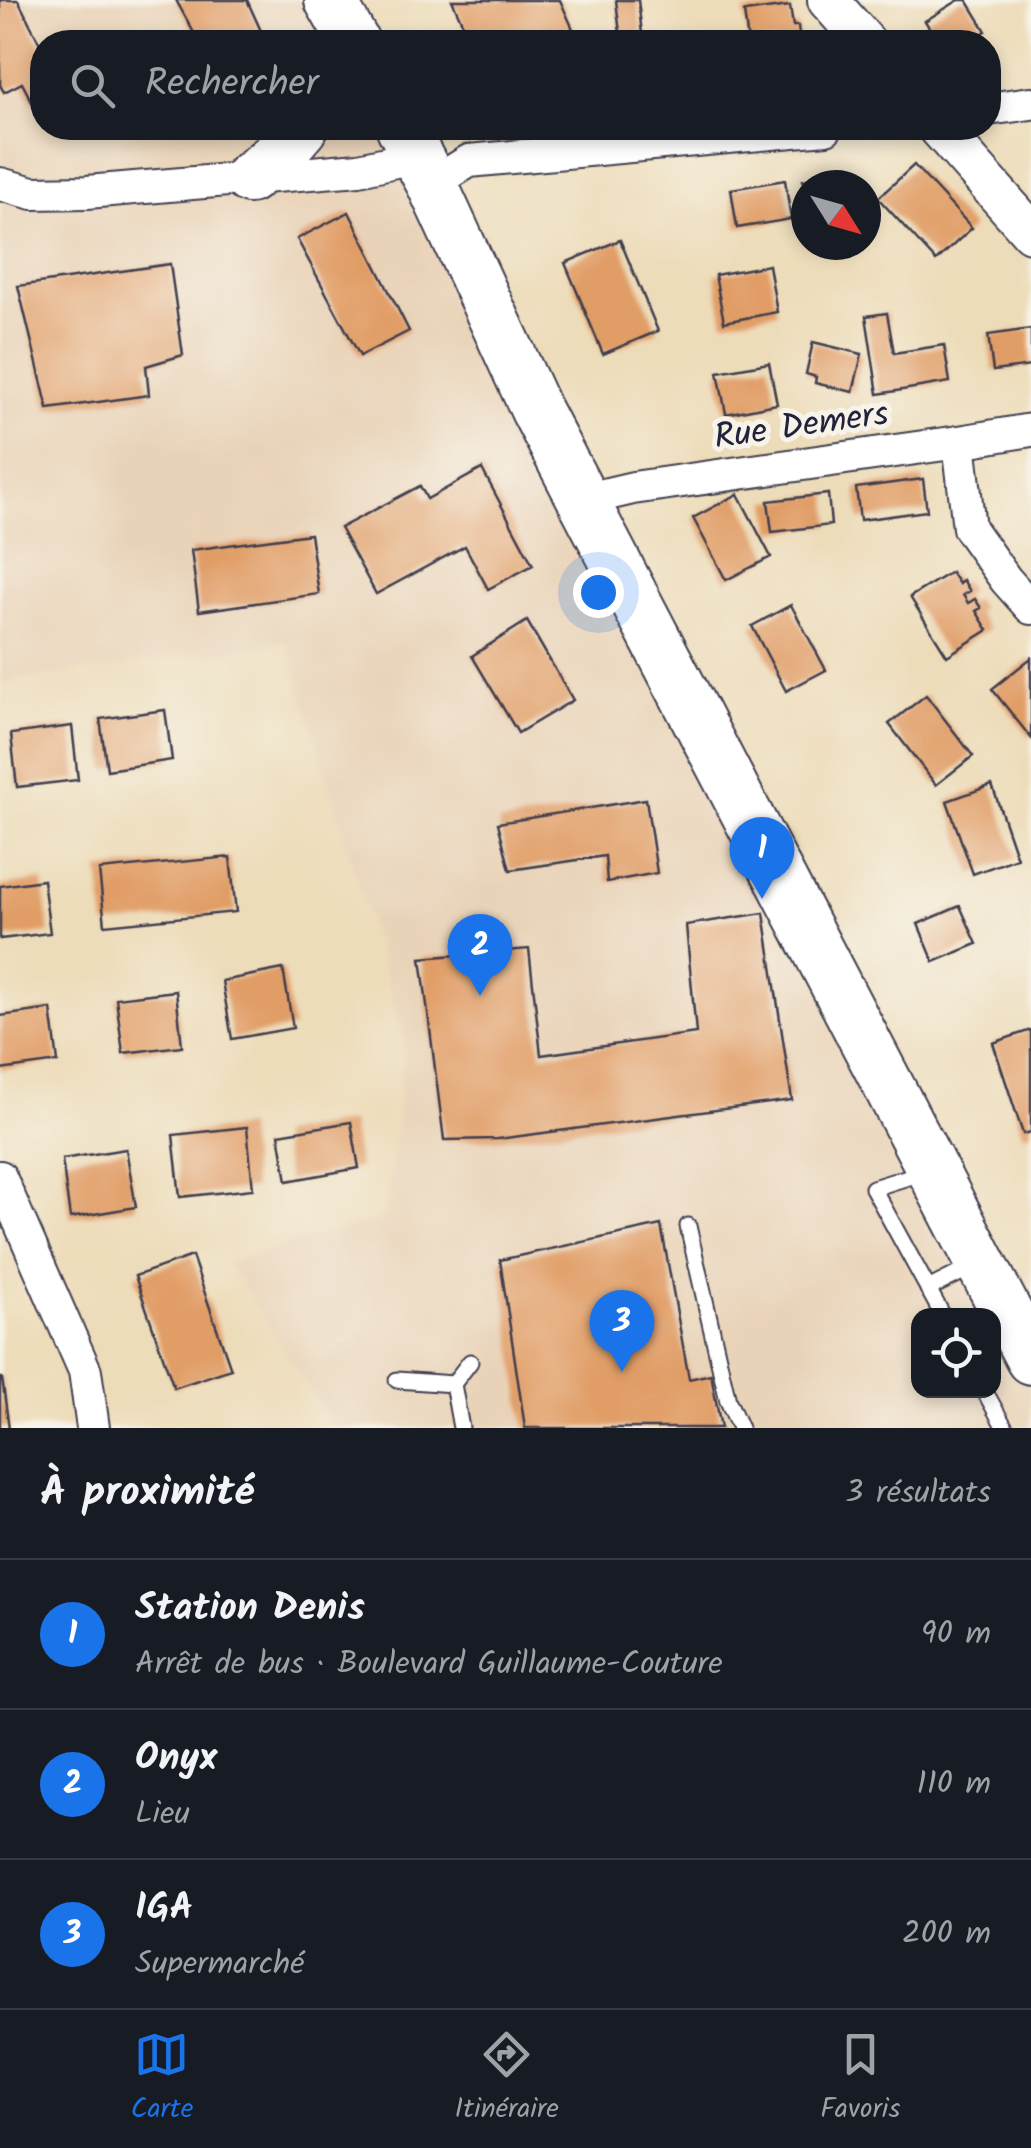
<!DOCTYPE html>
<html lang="fr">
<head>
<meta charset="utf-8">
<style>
	:root { --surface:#171b24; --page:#242831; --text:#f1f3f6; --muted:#9ea1a6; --line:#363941; --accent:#1a73e8 }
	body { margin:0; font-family:Kalam,sans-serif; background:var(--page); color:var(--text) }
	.controls { position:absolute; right:30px; bottom:30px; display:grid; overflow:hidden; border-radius:20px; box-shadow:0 5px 15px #0003 }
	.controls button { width:90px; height:90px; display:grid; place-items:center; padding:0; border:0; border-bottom:2px solid var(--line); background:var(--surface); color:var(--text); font:50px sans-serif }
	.compass { position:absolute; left:791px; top:170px; width:90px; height:90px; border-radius:50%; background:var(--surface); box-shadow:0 5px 15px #0003; rotate:127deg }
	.you { position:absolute; left:598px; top:592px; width:35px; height:35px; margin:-25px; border:8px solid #fff; border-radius:50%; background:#1a73e8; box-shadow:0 0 0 15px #1a73e833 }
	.badge { display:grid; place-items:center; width:65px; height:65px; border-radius:50%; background:var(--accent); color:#fff; font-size:32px; font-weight:700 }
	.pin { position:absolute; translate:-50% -82px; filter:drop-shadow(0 2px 5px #0008) }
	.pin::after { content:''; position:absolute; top:52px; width:35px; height:30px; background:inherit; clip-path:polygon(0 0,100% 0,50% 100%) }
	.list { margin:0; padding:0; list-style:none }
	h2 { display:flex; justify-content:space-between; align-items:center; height:130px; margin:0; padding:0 40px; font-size:42px }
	h2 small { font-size:32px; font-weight:400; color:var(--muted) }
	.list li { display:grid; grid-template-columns:65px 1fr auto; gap:30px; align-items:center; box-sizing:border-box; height:150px; padding:0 40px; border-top:2px solid var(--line) }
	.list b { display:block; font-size:38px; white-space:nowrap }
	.list p { margin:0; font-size:32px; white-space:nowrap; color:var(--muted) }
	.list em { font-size:32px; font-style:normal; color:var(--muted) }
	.icon { flex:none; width:55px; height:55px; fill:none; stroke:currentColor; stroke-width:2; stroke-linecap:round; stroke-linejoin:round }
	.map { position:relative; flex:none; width:1031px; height:1428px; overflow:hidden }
	.search { position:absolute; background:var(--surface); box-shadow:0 5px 15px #0003; left:30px; right:30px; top:30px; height:110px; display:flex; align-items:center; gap:25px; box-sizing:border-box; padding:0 35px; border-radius:40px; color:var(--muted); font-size:38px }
	.sheet { height:580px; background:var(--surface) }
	nav { display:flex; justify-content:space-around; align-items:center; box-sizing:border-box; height:140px; border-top:2px solid var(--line); background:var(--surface); font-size:28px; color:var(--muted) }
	nav a { display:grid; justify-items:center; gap:5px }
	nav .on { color:var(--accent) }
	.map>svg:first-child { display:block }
	.built { fill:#e9d3b8; fill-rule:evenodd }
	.building { fill:#e19d66 }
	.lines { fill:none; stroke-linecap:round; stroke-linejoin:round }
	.service-casing { stroke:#403e4e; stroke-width:19 }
	.minor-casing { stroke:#403e4e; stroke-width:36 }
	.tertiary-casing { stroke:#403e4e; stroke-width:44 }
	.primary-casing { stroke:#403e4e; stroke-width:54 }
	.service { stroke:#fff; stroke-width:15 }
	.minor { stroke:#fff; stroke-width:32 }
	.tertiary { stroke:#fff; stroke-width:40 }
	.primary { stroke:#fff; stroke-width:50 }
	.labels { text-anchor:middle; stroke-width:10; stroke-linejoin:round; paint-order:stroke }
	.street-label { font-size:35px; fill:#22223b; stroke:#f7f3e8 }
</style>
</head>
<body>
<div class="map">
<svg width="1031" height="1428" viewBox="0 0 1031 1428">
	<rect width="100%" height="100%" fill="#f7f3e8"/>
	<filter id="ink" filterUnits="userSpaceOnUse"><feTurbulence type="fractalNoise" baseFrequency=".01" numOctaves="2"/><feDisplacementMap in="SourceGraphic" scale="20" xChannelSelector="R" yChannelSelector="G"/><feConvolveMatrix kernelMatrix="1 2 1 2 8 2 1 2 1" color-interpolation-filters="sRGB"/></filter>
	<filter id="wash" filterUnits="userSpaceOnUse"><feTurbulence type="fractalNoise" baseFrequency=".0048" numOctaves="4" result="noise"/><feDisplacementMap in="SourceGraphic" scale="40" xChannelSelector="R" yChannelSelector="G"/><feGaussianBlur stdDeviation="2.25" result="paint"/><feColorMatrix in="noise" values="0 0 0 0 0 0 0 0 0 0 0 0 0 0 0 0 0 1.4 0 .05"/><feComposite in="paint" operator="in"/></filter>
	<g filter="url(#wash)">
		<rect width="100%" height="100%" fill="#eddcb9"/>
		<path class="built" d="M0 0H318L342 42H42V128H388L1031 1310V1428H335L227 1262 386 1217 405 1041 287 642 0 682ZM918 1316H994V1390H918Z"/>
		<g id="blocks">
			<g class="building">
				<path d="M0 0H18L42 48V97L32 102 22 83 4 92 0 85Z"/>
				<path d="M176 0H247L266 42H199Z"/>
				<path d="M452 0H560L577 38 568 42H471Z"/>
				<path d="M616 0H638L643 42H621Z"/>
				<path d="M959 0H967L986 31 968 42H938L925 21Z"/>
				<path d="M790 6 793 26H798L800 42H748L744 12Z"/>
				<path d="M914 165 972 228 936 261 878 198Z"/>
				<path d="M853 172 855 185H804L803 180Z"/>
				<path d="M785 180 791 219 737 228 731 189Z"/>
				<path d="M349 212 409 331 360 356 297 239Z"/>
				<path d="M620 240 658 331 603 354 565 263Z"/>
				<path d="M170 264 183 355 146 366 149 395 48 409 18 286Z"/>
				<path d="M769 265 777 312 724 322 715 275Z"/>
				<path d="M887 313 894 353 944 345 950 382 878 394 866 316Z"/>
				<path d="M1031 329V366L993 371 988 335Z"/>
				<path d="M813 342 862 354 853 392 815 383 816 377 806 374Z"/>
				<path d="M769 363 777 404 726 414 718 372Z"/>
				<path d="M482 469 533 565 488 589 465 546 376 594 340 528 420 486 427 499Z"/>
				<path d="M923 479 927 511 860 520 856 488Z"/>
				<path d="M738 494 771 557 726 580 693 518Z"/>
				<path d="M828 494 831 525 772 532 768 501Z"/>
				<path d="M310 534 319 594 199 611 191 550Z"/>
				<path d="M951 572 959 584 963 580 970 591 963 595 968 603 975 599 981 608 976 611 988 630 947 656 910 597Z"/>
				<path d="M791 605 826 670 786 691 752 626Z"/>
				<path d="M527 621 573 700 518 733 472 656Z"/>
				<path d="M1031 658V738L992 689Z"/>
				<path d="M926 695 973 756 936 785 889 724Z"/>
				<path d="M165 710 172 760 107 770 100 719Z"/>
				<path d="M72 726 78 780 17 787 11 734Z"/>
				<path d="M992 785 1017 858 973 874 947 801Z"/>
				<path d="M646 799 657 873 607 882 605 856 510 870 498 823Z"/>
				<path d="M230 857 236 912 105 925 99 870Z"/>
				<path d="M43 880 50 933 0 939V886Z"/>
				<path d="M960 906 977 944 934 962 918 924Z"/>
				<path d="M764 913 792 1100 498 1139 444 1140 421 958 529 949 541 1055 696 1033 686 925Z"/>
				<path d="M283 969 293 1028 232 1039 222 981Z"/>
				<path d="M176 991 182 1046 123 1053 116 998Z"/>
				<path d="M51 1009 58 1062 0 1070V1016Z"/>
				<path d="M1031 1030V1132L1023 1134 993 1043Z"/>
				<path d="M351 1122 359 1168 287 1181 279 1134Z"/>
				<path d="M247 1127 253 1189 180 1197 173 1135Z"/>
				<path d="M126 1149 136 1207 70 1218 62 1159Z"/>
				<path d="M661 1225 689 1379 711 1374 721 1428H525L500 1260Z"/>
				<path d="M192 1256 231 1369 174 1388 135 1276Z"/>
				<path d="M0 1378H2L9 1428H0Z"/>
			</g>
		</g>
	</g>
	<g filter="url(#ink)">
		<use href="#blocks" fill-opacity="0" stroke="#403e4e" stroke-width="2.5"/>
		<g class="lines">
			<g class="service-casing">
				<g id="service">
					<path d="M924 1172 873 1188 943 1316"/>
					<path d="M688 1226 728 1401 740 1428"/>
					<path d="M928 1289 974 1266"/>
					<path d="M397 1380 453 1384 470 1362"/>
					<path d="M453 1384 461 1428"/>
					<path d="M984 1390 1005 1428"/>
				</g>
			</g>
			<g class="minor-casing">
				<g id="minor">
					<path d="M988 109 1031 103"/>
					<path d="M0 184 33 193 87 192 359 169 418 156"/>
					<path d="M432 184 469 161 826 128"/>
					<path d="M959 442 969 528 1006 580 1031 608"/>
					<path d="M582 500 633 488 959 442 1031 430"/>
					<path d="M0 1177 85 1371 93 1428"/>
				</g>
			</g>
			<g class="tertiary-casing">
				<g id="tertiary">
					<path d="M828 0 865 42"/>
					<path d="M939 128 1031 232"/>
				</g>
			</g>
			<g class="primary-casing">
				<g id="primary">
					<path d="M330 0 354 42"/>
					<path d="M402 128 432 184 536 410 1031 1359"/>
					<path d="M249 178 282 151 302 128"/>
				</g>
			</g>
			<use href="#service" class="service"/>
			<use href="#minor" class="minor"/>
			<use href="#tertiary" class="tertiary"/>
			<use href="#primary" class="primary"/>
		</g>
	</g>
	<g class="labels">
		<g class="street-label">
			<text transform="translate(801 424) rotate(-8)" y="12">Rue Demers</text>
		</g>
	</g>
</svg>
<div class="controls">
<button><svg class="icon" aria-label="locate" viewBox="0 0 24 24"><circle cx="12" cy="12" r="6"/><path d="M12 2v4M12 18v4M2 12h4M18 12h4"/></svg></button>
</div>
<svg class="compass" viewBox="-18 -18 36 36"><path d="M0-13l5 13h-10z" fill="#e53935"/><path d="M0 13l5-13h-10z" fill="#9ea1a6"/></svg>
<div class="you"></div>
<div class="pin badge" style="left:762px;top:899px">1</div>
<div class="pin badge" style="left:480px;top:996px">2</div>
<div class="pin badge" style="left:622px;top:1372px">3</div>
<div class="search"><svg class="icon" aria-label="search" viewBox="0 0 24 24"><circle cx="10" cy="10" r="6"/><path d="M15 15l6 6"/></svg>Rechercher</div>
</div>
<section class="sheet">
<h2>À proximité<small>3 résultats</small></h2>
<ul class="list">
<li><span class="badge">1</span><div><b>Station Denis</b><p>Arrêt de bus · Boulevard Guillaume-Couture</p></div><em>90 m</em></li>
<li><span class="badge">2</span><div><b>Onyx</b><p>Lieu</p></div><em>110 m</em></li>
<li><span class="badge">3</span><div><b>IGA</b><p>Supermarché</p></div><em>200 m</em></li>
</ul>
</section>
<nav>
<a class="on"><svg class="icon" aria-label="map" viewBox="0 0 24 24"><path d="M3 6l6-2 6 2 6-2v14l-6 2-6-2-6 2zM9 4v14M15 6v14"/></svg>Carte</a>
<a><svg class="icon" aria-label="directions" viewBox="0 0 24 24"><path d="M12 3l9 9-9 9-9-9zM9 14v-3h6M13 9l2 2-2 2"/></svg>Itinéraire</a>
<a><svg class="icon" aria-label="saved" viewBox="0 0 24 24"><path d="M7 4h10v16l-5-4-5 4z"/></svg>Favoris</a>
</nav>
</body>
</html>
